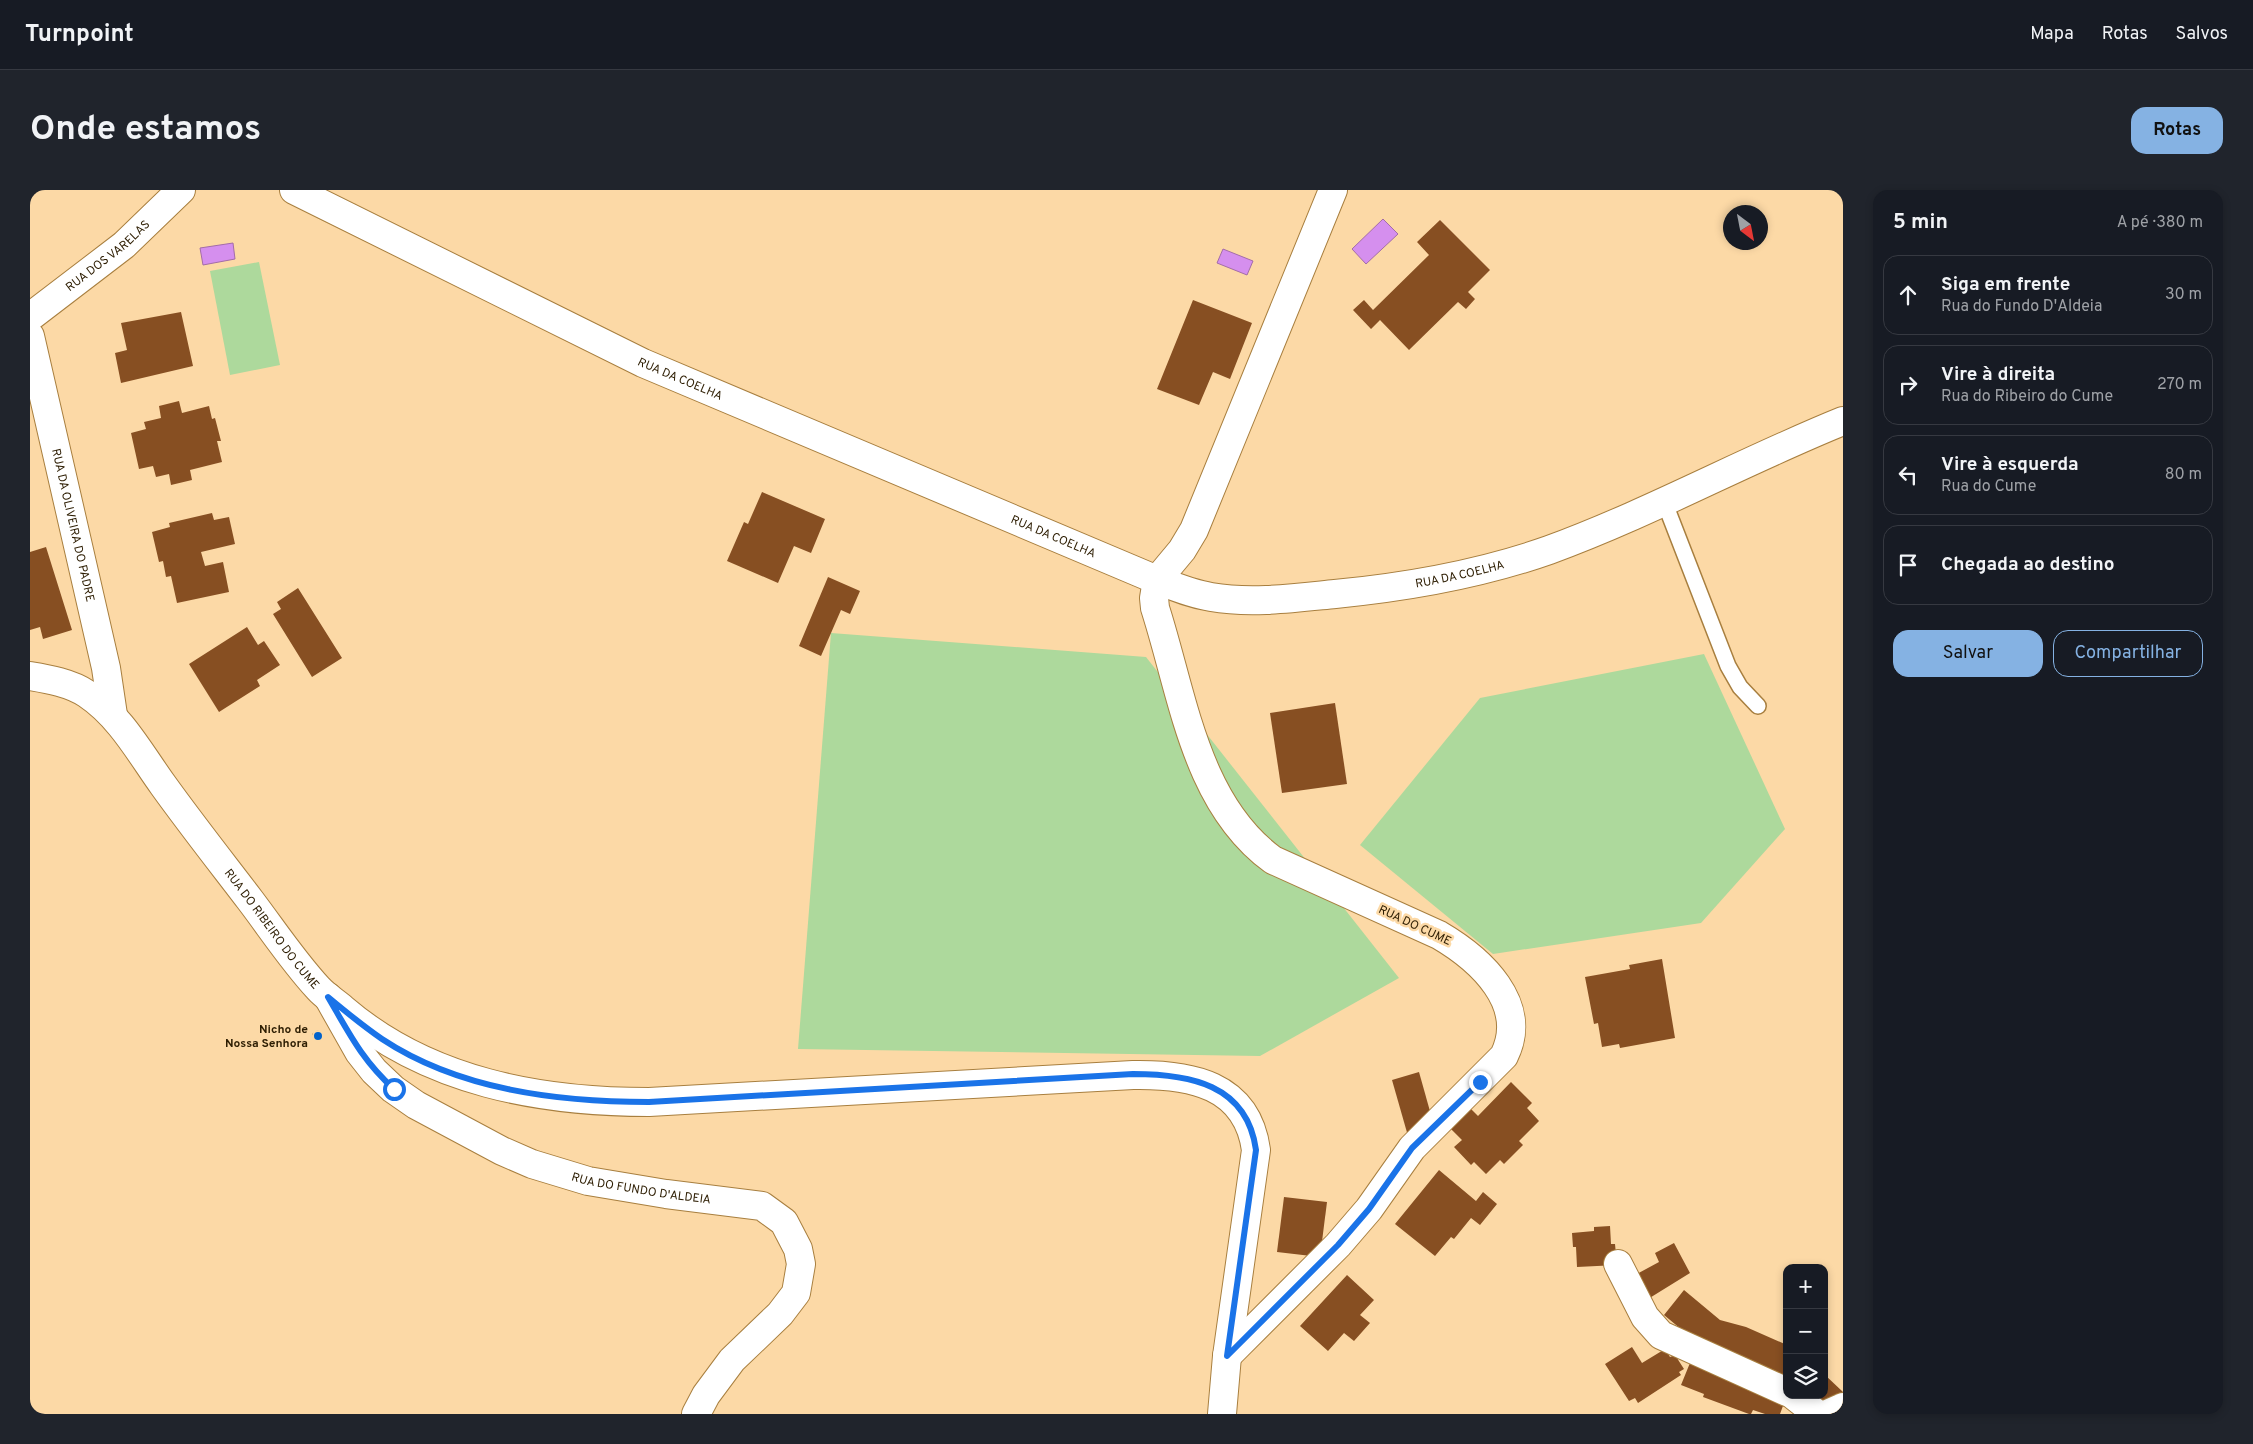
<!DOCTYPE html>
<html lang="pt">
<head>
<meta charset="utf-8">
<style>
	:root { --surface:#171b24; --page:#20242c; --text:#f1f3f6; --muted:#9ea1a6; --line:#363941; --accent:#85b2e3 }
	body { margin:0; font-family:Overpass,sans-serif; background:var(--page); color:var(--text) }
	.controls { position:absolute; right:15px; bottom:15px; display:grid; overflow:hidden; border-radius:10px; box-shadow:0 2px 8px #0003 }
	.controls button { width:45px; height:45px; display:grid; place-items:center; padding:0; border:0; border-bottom:1px solid var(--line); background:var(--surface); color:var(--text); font:25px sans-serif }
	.compass { position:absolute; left:1693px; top:15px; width:45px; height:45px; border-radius:50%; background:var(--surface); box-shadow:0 2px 8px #0003; rotate:148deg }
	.stop { position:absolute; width:15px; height:15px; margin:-11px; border:4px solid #1a73e8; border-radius:50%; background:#fff }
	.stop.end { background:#1a73e8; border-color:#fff; box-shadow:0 1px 5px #0008 }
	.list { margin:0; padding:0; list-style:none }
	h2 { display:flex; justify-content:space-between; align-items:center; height:65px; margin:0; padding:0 20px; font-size:21px }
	h2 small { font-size:16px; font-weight:400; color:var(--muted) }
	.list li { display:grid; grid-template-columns:32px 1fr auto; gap:15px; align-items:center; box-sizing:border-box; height:80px; margin:0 10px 10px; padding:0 10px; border:1px solid var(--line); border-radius:15px }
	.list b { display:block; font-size:19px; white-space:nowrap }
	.list p { margin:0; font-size:16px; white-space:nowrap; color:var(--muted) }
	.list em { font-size:16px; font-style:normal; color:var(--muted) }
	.actions { display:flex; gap:10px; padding:15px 20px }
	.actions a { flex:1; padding:11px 0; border:1px solid var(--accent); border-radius:15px; text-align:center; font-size:18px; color:var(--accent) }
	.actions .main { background:var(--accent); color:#111 }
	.icon { flex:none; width:28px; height:28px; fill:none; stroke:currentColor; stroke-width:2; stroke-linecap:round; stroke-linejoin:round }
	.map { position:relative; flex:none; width:1813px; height:1224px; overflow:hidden; border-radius:15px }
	header { display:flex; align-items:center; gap:30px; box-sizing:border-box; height:70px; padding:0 25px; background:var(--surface); border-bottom:1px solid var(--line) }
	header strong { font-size:24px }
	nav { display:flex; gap:28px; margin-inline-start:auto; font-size:18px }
	.intro { display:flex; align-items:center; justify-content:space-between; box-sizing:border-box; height:120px; padding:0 30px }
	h1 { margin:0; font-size:35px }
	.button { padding:12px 22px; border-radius:15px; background:var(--accent); color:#111; font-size:18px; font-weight:700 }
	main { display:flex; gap:30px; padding:0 30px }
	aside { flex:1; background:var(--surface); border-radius:15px; box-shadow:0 2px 8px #0003 }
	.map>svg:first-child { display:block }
	.green { fill:#add99c }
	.water { fill:#d58fee; stroke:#a36da7 }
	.building { fill:#874f22 }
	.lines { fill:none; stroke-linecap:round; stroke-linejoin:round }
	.service-casing { stroke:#a87f3f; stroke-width:18 }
	.minor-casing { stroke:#a87f3f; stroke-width:30 }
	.tertiary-casing { stroke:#a87f3f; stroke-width:30 }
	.service { stroke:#fff; stroke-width:15 }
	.minor { stroke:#fff; stroke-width:28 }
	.tertiary { stroke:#fff; stroke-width:28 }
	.route { stroke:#1a73e8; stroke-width:6 }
	.poi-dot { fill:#0262cb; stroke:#fcd9a6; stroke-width:2 }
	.labels { text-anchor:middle; stroke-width:5; stroke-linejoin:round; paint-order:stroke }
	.street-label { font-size:12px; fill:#2d1d02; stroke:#fcd9a6 }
	.poi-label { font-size:12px; font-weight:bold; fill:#2d1d02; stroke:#fcd9a6; text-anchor:end }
</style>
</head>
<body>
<header>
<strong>Turnpoint</strong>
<nav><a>Mapa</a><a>Rotas</a><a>Salvos</a></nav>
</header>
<div class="intro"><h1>Onde estamos</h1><a class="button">Rotas</a></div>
<main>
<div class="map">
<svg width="1813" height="1224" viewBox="0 0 1813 1224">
	<rect width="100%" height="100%" fill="#fcd9a6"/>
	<g class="green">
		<path d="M229 72 250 175 200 185 180 81Z"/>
		<path d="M801 443 1116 467 1369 788 1230 866 768 859Z"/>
		<path d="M1674 464 1755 639 1671 733 1463 764 1330 655 1450 508Z"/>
	</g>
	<g class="water">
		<path d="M1353 29 1368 44 1336 74 1322 59Z"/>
		<path d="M203 53 205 69 173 75 170 58Z"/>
		<path d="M1193 59 1223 71 1217 85 1187 73Z"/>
	</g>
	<g class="building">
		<path d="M1410 30 1460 80 1438 102 1445 109 1436 119 1428 112 1379 160 1350 130 1341 139 1323 120 1334 110 1343 120 1399 65 1387 52Z"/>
		<path d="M1163 110 1222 133 1200 189 1183 182 1169 215 1127 199Z"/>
		<path d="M151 122 163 176 91 193 85 163 97 160 91 133Z"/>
		<path d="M149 211 152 223 179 216 182 229 185 228 191 251H187L192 272 160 280 162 290 141 295 139 284 126 287 123 276 109 279 101 243 116 239 114 232 131 228 129 216Z"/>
		<path d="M732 302 795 329 781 363 764 356 748 393 697 371 714 332 718 334Z"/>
		<path d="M182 323 184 330 199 327 205 354 171 362 175 376 193 372 199 402 147 413 141 386 136 387 133 371 129 372 122 342 140 337 139 333Z"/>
		<path d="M16 357 42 440 13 449 10 437 0 440V362Z"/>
		<path d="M798 387 830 401 820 424 811 420 791 466 769 456Z"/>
		<path d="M268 398 312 468 282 487 243 424 251 419 247 412Z"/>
		<path d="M217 437 228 455 234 451 250 475 227 490 230 496 189 522 159 474Z"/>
		<path d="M1305 513 1317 594 1252 603 1240 523Z"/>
		<path d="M1632 769 1645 848 1590 858 1589 854 1572 857 1568 833 1564 834 1555 787 1600 779 1599 775Z"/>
		<path d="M288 840 293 847 286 851 282 844Z"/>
		<path d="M1389 882 1403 932 1380 953 1362 890Z"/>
		<path d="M1481 892 1502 913 1497 918 1509 931 1489 951 1493 955 1474 974 1470 970 1456 984 1444 972 1441 975 1424 957 1432 950 1420 938 1440 918 1448 926Z"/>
		<path d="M1409 980 1446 1011 1453 1002 1467 1014 1450 1035 1441 1028 1424 1049 1421 1047 1405 1066 1365 1034Z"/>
		<path d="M1254 1007 1297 1012 1290 1067 1247 1062Z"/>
		<path d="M1580 1036 1581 1054H1585L1587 1075 1547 1077 1546 1057H1543L1542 1043 1564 1041V1037Z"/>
		<path d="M1644 1053 1660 1083 1618 1109 1605 1085 1629 1072 1625 1063Z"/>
		<path d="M1317 1085 1344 1110 1330 1125 1340 1133 1324 1151 1314 1143 1298 1161 1270 1136Z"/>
		<path d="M1654 1100 1690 1130 1716 1137 1757 1155V1198L1669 1154 1634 1125Z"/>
		<path d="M1602 1157 1612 1173 1635 1159 1640 1167 1645 1165 1654 1179 1649 1182 1651 1185 1608 1213 1605 1208 1599 1211 1575 1174Z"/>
		<path d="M1662 1168 1757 1205 1750 1224H1735L1723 1220 1721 1224H1719L1673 1207 1674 1204 1651 1195Z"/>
		<path d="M1794 1184 1813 1202V1208L1801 1213 1779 1212 1782 1205H1794Z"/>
	</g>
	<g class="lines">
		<g class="service-casing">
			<path id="service" d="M1634 311 1698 476 1710 497 1728 516"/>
		</g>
		<g class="minor-casing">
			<g id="minor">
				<path id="s1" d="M264 0 613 173 1127 390C1145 397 1162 404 1181 407 1221 414 1265 408 1305 404 1377 397 1451 384 1519 360 1620 323 1714 271 1813 231"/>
				<path id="s2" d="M0 127 94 55 151 0"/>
				<path id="s3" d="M0 146 76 478 83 525"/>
				<path id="s4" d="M298 807 329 862 344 881 363 899 386 915 472 961 502 974 558 991 636 1004 732 1016 754 1032 768 1059 771 1074 766 1103 750 1124 702 1170 676 1205 666 1224"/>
				<path d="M1588 1074 1615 1127 1631 1145 1757 1202"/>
				<path d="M1197 1166 1308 1055 1339 1019 1382 958 1474 866C1500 814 1450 769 1409 745L1243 670C1165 613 1153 505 1125 418L1124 408 1127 390 1152 360 1164 340 1303 0"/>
				<path d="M1763 1205 1787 1224"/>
				<path d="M1797 1224 1813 1217"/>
			</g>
		</g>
		<g class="tertiary-casing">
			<g id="tertiary">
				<path id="s5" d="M0 486C18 489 41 493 57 504 90 526 110 563 133 595 161 634 191 672 220 710 242 739 263 771 288 798 295 806 305 812 313 819 398 892 510 912 619 912L1103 885C1160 884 1217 894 1226 960L1197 1166 1192 1224"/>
			</g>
		</g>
		<use href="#service" class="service"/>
		<use href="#minor" class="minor"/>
		<use href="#tertiary" class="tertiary"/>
	</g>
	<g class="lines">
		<path class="route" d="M364 899C332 870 319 843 298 807 316 822 333 836 352 849 429 900 528 912 619 912L1103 884C1159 884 1217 894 1226 960L1197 1166 1308 1055 1339 1019 1382 958 1450 892"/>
	</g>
	<circle class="poi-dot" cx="288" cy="846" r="5"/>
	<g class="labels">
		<g class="street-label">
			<text dy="4" stroke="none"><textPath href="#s2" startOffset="99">RUA DOS VARELAS</textPath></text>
			<text dy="4" stroke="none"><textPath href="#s1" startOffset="430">RUA DA COELHA</textPath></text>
			<text dy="4" stroke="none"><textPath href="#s3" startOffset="194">RUA DA OLIVEIRA DO PADRE</textPath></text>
			<text dy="4" stroke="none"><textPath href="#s1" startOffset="835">RUA DA COELHA</textPath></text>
			<text dy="4" stroke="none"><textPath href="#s1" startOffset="1255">RUA DA COELHA</textPath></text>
			<text transform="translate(1385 735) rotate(25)" y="4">RUA DO CUME</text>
			<text dy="4" stroke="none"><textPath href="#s5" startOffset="360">RUA DO RIBEIRO DO CUME</textPath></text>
			<text dy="4" stroke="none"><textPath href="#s4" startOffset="384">RUA DO FUNDO D'ALDEIA</textPath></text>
		</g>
		<g class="poi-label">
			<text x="278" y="843">Nicho de<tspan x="278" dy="14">Nossa Senhora</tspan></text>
		</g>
	</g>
</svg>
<div class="controls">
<button>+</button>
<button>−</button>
<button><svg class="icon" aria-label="layers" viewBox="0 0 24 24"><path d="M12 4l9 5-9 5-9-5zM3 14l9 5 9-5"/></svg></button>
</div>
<svg class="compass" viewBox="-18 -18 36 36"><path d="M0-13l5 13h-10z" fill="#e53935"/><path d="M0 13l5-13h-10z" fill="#9ea1a6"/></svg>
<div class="stop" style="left:364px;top:899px"></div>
<div class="stop end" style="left:1450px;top:892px"></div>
</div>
<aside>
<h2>5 min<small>A pé · 380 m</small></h2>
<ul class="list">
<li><svg class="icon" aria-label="ahead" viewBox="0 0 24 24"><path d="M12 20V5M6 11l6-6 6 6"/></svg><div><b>Siga em frente</b><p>Rua do Fundo D'Aldeia</p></div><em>30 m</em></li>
<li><svg class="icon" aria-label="right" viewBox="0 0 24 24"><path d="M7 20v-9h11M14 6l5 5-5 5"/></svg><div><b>Vire à direita</b><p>Rua do Ribeiro do Cume</p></div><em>270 m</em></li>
<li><svg class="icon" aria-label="left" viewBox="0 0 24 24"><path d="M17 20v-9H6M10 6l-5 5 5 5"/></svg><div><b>Vire à esquerda</b><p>Rua do Cume</p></div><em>80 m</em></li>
<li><svg class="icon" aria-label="arrive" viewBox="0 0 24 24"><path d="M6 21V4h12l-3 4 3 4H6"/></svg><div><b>Chegada ao destino</b></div></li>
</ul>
<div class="actions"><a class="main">Salvar</a><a>Compartilhar</a></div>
</aside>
</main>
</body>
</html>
